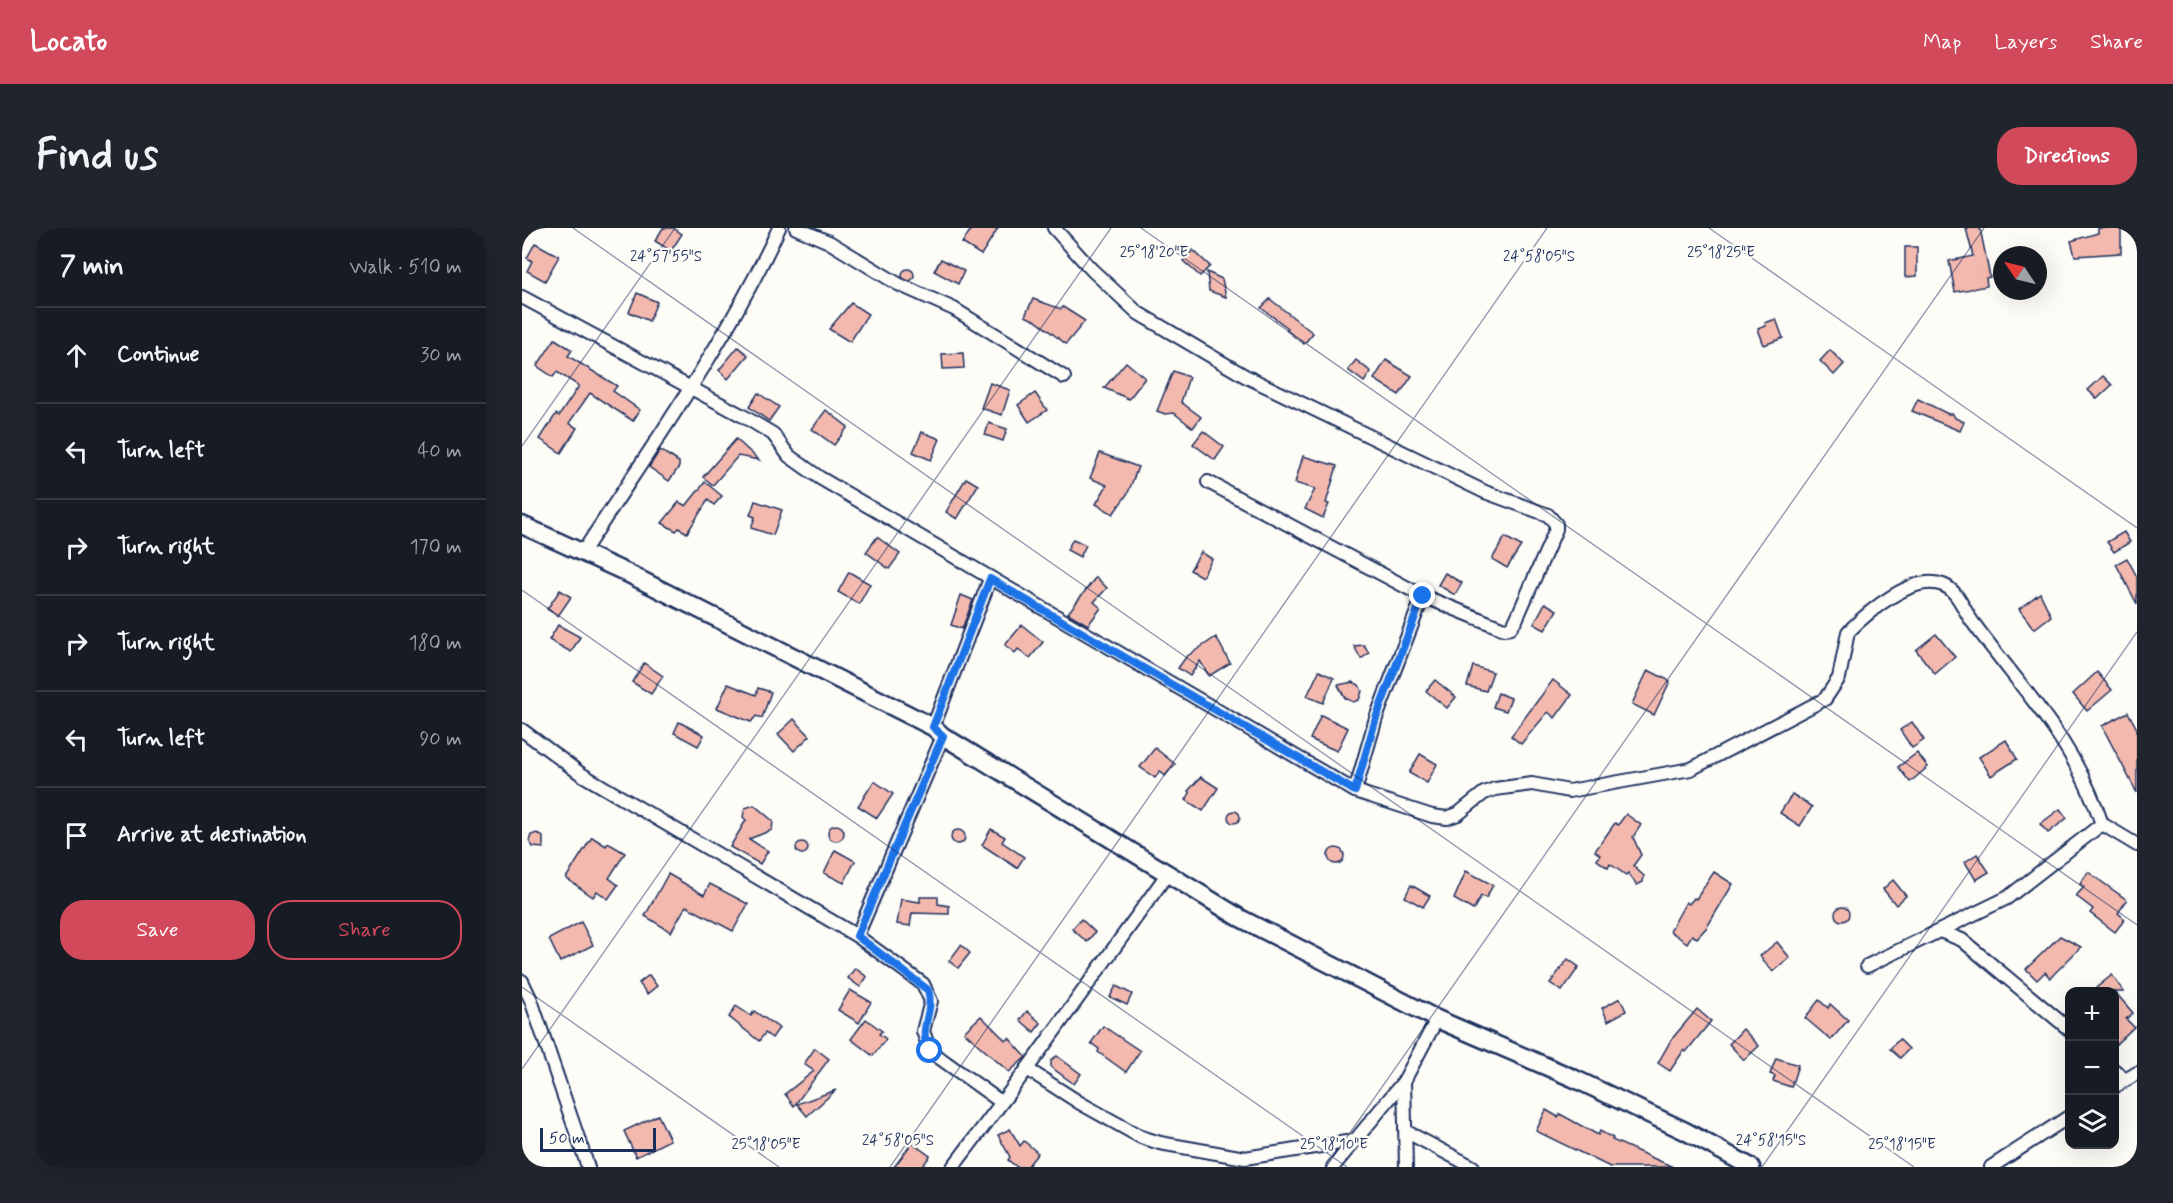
<!DOCTYPE html>
<html lang="en">
<head>
<meta charset="utf-8">
<style>
	:root { --surface:#171b24; --page:#20242c; --text:#f1f3f6; --muted:#9ea1a6; --line:#363941; --accent:#d1495b }
	body { margin:0; font-family:Mynerve,sans-serif; background:var(--page); color:var(--text) }
	.controls { position:absolute; right:18px; bottom:18px; display:grid; overflow:hidden; border-radius:12px; box-shadow:0 6px 24px #0002 }
	.controls button { width:54px; height:54px; display:grid; place-items:center; padding:0; border:0; border-bottom:2px solid var(--line); background:var(--surface); color:var(--text); font:30px sans-serif }
	.compass { position:absolute; left:1471px; top:18px; width:54px; height:54px; border-radius:50%; background:var(--surface); box-shadow:0 6px 24px #0002; rotate:305deg }
	.scale { position:absolute; left:18px; bottom:15px; width:116px; box-sizing:border-box; padding-left:6px; border:3px solid #1b2f5e; border-top:0; font-size:16px; line-height:21px; white-space:nowrap; color:#1b2f5e; -webkit-text-stroke:4px #fdfcf7; paint-order:stroke }
	.stop { position:absolute; width:18px; height:18px; margin:-14px; border:4px solid #1a73e8; border-radius:50%; background:#fff }
	.stop.end { background:#1a73e8; border-color:#fff; box-shadow:0 2px 6px #0008 }
	.list { margin:0; padding:0; list-style:none }
	h2 { display:flex; justify-content:space-between; align-items:center; height:78px; margin:0; padding:0 24px; font-size:26px }
	h2 small { font-size:20px; font-weight:400; color:var(--muted) }
	.list li { display:grid; grid-template-columns:39px 1fr auto; gap:18px; align-items:center; box-sizing:border-box; height:96px; padding:0 24px; border-top:2px solid var(--line) }
	.list b { display:block; font-size:22px; white-space:nowrap }
	.list em { font-size:20px; font-style:normal; color:var(--muted) }
	.actions { display:flex; gap:12px; padding:18px 24px }
	.actions a { flex:1; padding:14px 0; border:2px solid var(--accent); border-radius:24px; text-align:center; font-size:21px; color:var(--accent) }
	.actions .main { background:var(--accent); color:#fff }
	.icon { flex:none; width:33px; height:33px; fill:none; stroke:currentColor; stroke-width:2; stroke-linecap:round; stroke-linejoin:round }
	.map { position:relative; flex:none; width:1615px; height:939px; overflow:hidden; border-radius:24px }
	header { display:flex; align-items:center; gap:36px; box-sizing:border-box; height:84px; padding:0 30px; background:var(--accent); color:#fff }
	header strong { font-size:28px }
	nav { display:flex; gap:33px; margin-inline-start:auto; font-size:21px }
	.intro { display:flex; align-items:center; justify-content:space-between; box-sizing:border-box; height:144px; padding:0 36px }
	h1 { margin:0; font-size:42px }
	.button { padding:15px 27px; border-radius:24px; background:var(--accent); color:#fff; font-size:21px; font-weight:700 }
	main { display:flex; gap:36px; padding:0 36px }
	aside { flex:1; background:var(--surface); border-radius:24px; box-shadow:0 6px 24px #0002 }
	.map>svg:first-child { display:block }
	.building { fill:#f4b9ae; stroke:#1b2f5e; stroke-width:1.5 }
	.lines { fill:none; stroke-linecap:round; stroke-linejoin:round }
	.street-casing { stroke:#1b2f5e; stroke-width:16 }
	.secondary-casing { stroke:#1b2f5e; stroke-width:21 }
	.street { stroke:#fdfcf7; stroke-width:12 }
	.secondary { stroke:#fdfcf7; stroke-width:16 }
	.route { stroke:#1a73e8; stroke-width:8 }
	.ticks { fill:none; stroke:#1b2f5e; stroke-width:1.5; stroke-opacity:0.45 }
	.ticks-label { font-size:15px; text-anchor:middle; fill:#1b2f5e; stroke:#fdfcf7; stroke-width:4.5; stroke-linejoin:round; paint-order:stroke }
</style>
</head>
<body>
<header>
<strong>Locato</strong>
<nav><a>Map</a><a>Layers</a><a>Share</a></nav>
</header>
<div class="intro"><h1>Find us</h1><a class="button">Directions</a></div>
<main>
<aside>
<h2>7 min<small>Walk · 510 m</small></h2>
<ul class="list">
<li><svg class="icon" aria-label="ahead" viewBox="0 0 24 24"><path d="M12 20V5M6 11l6-6 6 6"/></svg><div><b>Continue</b></div><em>30 m</em></li>
<li><svg class="icon" aria-label="left" viewBox="0 0 24 24"><path d="M17 20v-9H6M10 6l-5 5 5 5"/></svg><div><b>Turn left</b></div><em>40 m</em></li>
<li><svg class="icon" aria-label="right" viewBox="0 0 24 24"><path d="M7 20v-9h11M14 6l5 5-5 5"/></svg><div><b>Turn right</b></div><em>170 m</em></li>
<li><svg class="icon" aria-label="right" viewBox="0 0 24 24"><path d="M7 20v-9h11M14 6l5 5-5 5"/></svg><div><b>Turn right</b></div><em>180 m</em></li>
<li><svg class="icon" aria-label="left" viewBox="0 0 24 24"><path d="M17 20v-9H6M10 6l-5 5 5 5"/></svg><div><b>Turn left</b></div><em>90 m</em></li>
<li><svg class="icon" aria-label="arrive" viewBox="0 0 24 24"><path d="M6 21V4h12l-3 4 3 4H6"/></svg><div><b>Arrive at destination</b></div></li>
</ul>
<div class="actions"><a class="main">Save</a><a>Share</a></div>
</aside>
<div class="map">
<svg width="1615" height="939" viewBox="0 0 1615 939">
	<rect width="100%" height="100%" fill="#fdfcf7"/>
	<filter id="ink" filterUnits="userSpaceOnUse"><feTurbulence type="fractalNoise" baseFrequency=".0167" numOctaves="2"/><feDisplacementMap in="SourceGraphic" scale="12" xChannelSelector="R" yChannelSelector="G"/><feConvolveMatrix kernelMatrix="1 2 1 2 8 2 1 2 1" color-interpolation-filters="sRGB"/></filter>
	<g filter="url(#ink)">
		<g class="building">
			<path d="M141 0H151L160 6 149 23 133 13Z"/>
			<path d="M450 0H476L459 27 440 15Z"/>
			<path d="M1444 0H1458L1468 49 1464 50 1465 58 1433 64 1427 33 1451 28Z"/>
			<path d="M1576 0H1599V25L1553 28 1549 13 1576 5Z"/>
			<path d="M13 15 37 28 23 53 5 43 10 33 5 30Z"/>
			<path d="M1383 19H1395V48L1383 49Z"/>
			<path d="M671 22 688 38 678 48 661 33Z"/>
			<path d="M419 31 442 43 436 56 412 43Z"/>
			<circle cx="386" cy="47" r="6"/>
			<path d="M685 44 700 51 704 69 687 63Z"/>
			<path d="M115 65 135 74 127 93 107 84Z"/>
			<path d="M511 71 539 81 541 79 563 93 544 116 514 93 503 88Z"/>
			<path d="M748 71 791 105 782 116 764 102 766 100 739 80Z"/>
			<path d="M329 75 346 86 328 114 307 101Z"/>
			<path d="M1254 91 1261 110 1242 117 1236 101 1244 98 1243 95Z"/>
			<path d="M33 111 50 122 46 128 95 158 91 163 118 182 111 193 68 165 47 195 55 200 39 225 18 211 34 186 37 188 57 158 35 144 31 149 15 138Z"/>
			<path d="M216 119 226 127 206 151 197 142Z"/>
			<path d="M1308 122 1322 136 1312 147 1298 133Z"/>
			<path d="M441 125 442 140 421 141 420 126Z"/>
			<path d="M834 132 849 144 842 154 826 142Z"/>
			<path d="M864 132 890 148 877 167 852 151Z"/>
			<path d="M604 134 623 150 607 171 582 160Z"/>
			<path d="M651 143 667 149 659 174 679 189 671 200 652 185 643 186 635 183Z"/>
			<path d="M1581 148 1590 157 1575 171 1566 162Z"/>
			<path d="M468 155 488 162 480 187 459 180Z"/>
			<path d="M236 165 257 179 247 193 227 179Z"/>
			<path d="M513 165 525 182 507 194 496 177Z"/>
			<path d="M1396 171 1426 186H1431L1433 190 1442 194 1438 203 1390 183Z"/>
			<path d="M304 182 326 199 312 217 290 201Z"/>
			<path d="M467 195 485 201 481 213 463 207Z"/>
			<path d="M681 203 702 219 693 232 671 216Z"/>
			<path d="M400 204 418 211 409 232 391 224Z"/>
			<path d="M214 211 237 232 216 228 191 257 181 249Z"/>
			<path d="M138 222 157 234V239L147 253 127 239Z"/>
			<path d="M578 225 616 239 606 265 591 286 574 276 585 257 568 250Z"/>
			<path d="M781 228 815 238 804 275 807 276 801 290 783 281 793 261 773 255Z"/>
			<path d="M444 250 456 257 435 291 424 284Z"/>
			<path d="M183 254 200 268 192 277 186 272 165 305 157 300 154 303 140 295 157 274 164 278Z"/>
			<path d="M233 273 260 282 251 307 229 300 233 289 228 287Z"/>
			<path d="M1602 304 1608 314 1592 324 1585 314Z"/>
			<path d="M355 309 378 326 367 341 344 324Z"/>
			<path d="M983 309 999 318 985 340 970 331Z"/>
			<path d="M551 311 564 317 558 329 545 322Z"/>
			<path d="M679 324 690 331 680 349 668 342Z"/>
			<path d="M1605 330 1615 349V376L1594 336Z"/>
			<path d="M327 344 348 356 337 376 316 364Z"/>
			<path d="M923 345 940 355 933 367 916 357Z"/>
			<path d="M574 349 585 360 572 374 579 380 566 397 546 385Z"/>
			<path d="M38 362 49 369 36 388 25 381Z"/>
			<path d="M1518 365 1529 388 1512 401 1497 381Z"/>
			<path d="M439 367 451 372 440 401 429 397Z"/>
			<path d="M1023 375 1035 382 1023 402 1012 396Z"/>
			<path d="M36 397 58 409 49 424 27 412Z"/>
			<path d="M500 397 521 414 508 430 496 421 493 425 483 417Z"/>
			<path d="M1414 406 1433 429 1413 446 1394 422Z"/>
			<path d="M694 409 708 435 687 448 678 433 668 448 656 440 664 429Z"/>
			<path d="M842 417 847 425 839 431 832 418Z"/>
			<path d="M122 435 141 448 129 466 110 454Z"/>
			<path d="M951 438 971 444 964 463 945 458Z"/>
			<path d="M1126 442 1148 453 1132 487 1110 476Z"/>
			<path d="M797 443 812 450 801 475 785 468Z"/>
			<path d="M1575 444 1590 462 1565 483 1551 466Z"/>
			<path d="M913 452 934 469 925 480 904 463Z"/>
			<path d="M1031 452 1050 467 1033 490 1026 484 999 516 989 508Z"/>
			<path d="M831 454 837 457 840 463 837 472 831 474 823 470 816 457Z"/>
			<path d="M206 456 234 467 236 460 249 464 240 490 234 488 229 494 195 480Z"/>
			<path d="M976 465 989 470 984 483 971 479Z"/>
			<path d="M1606 484 1615 501V565L1580 498Z"/>
			<path d="M799 487 826 500 815 523 788 511Z"/>
			<path d="M272 491 288 508 272 523 256 506Z"/>
			<path d="M157 494 182 507 176 518 152 505Z"/>
			<path d="M1390 494 1402 512 1390 520 1378 502Z"/>
			<path d="M1484 512 1495 531 1469 548 1457 529Z"/>
			<path d="M633 520 653 536 643 548 638 543 633 550 618 539Z"/>
			<path d="M1395 525 1406 539 1388 554 1376 539Z"/>
			<path d="M898 526 915 536 905 555 887 545Z"/>
			<path d="M679 549 696 560 681 583 664 572 668 565 666 563Z"/>
			<path d="M352 553 371 566 355 590 336 578Z"/>
			<path d="M1270 566 1290 579 1278 598 1258 585Z"/>
			<path d="M232 577 251 593 250 602 227 611 246 623 238 636 208 619 224 592 221 589 223 580Z"/>
			<path d="M1538 581 1545 590 1526 605 1518 596Z"/>
			<circle cx="712" cy="589" r="6"/>
			<path d="M1104 586 1119 597 1111 609 1119 627 1111 638 1122 648 1121 654 1115 657 1106 645 1104 647 1088 636 1086 640 1075 632 1078 627 1073 623 1093 595 1096 597Z"/>
			<circle cx="314" cy="605" r="8"/>
			<path d="M469 601 483 609 480 614 502 629 495 640 460 617Z"/>
			<circle cx="436" cy="609" r="7"/>
			<path d="M15 605 21 609V620L11 619 7 613 9 607Z"/>
			<path d="M70 609 84 618 86 615 103 625 87 650 96 657 86 671 75 663 71 669 44 650Z"/>
			<circle cx="280" cy="620" r="6"/>
			<circle cx="814" cy="628" r="8"/>
			<path d="M313 622 333 633 322 655 302 645Z"/>
			<path d="M1455 626 1467 644 1454 652 1443 634Z"/>
			<path d="M944 643 971 657 964 670 959 668 951 682 932 671Z"/>
			<path d="M1192 644 1211 656 1185 699 1175 710 1170 707 1165 715 1148 703 1164 674 1167 676 1172 670 1174 671Z"/>
			<path d="M1566 644 1605 672 1596 685 1603 691 1593 704 1568 685 1571 681 1554 668 1562 659 1558 656Z"/>
			<path d="M146 646 182 667 188 656 226 676 211 703 164 678 149 704 123 688Z"/>
			<path d="M1371 652 1384 668 1374 677 1361 661Z"/>
			<path d="M889 657 908 668 901 679 883 669Z"/>
			<path d="M398 669H416V676L427 678V686L390 685 388 698 375 696 379 671 398 674Z"/>
			<circle cx="1320" cy="686" r="7"/>
			<path d="M559 691 573 704 565 714 550 701Z"/>
			<path d="M59 694 71 717 38 734 27 711Z"/>
			<path d="M1538 708 1559 719 1528 750 1523 744 1515 752 1504 741Z"/>
			<path d="M1255 714 1268 730 1251 744 1238 728Z"/>
			<path d="M439 717 448 725 436 740 427 733Z"/>
			<path d="M1046 731 1057 739 1040 763 1028 755Z"/>
			<path d="M333 740 345 749 338 759 326 750Z"/>
			<path d="M127 747 135 758 125 766 117 755Z"/>
			<path d="M1590 747 1602 764H1569Z"/>
			<path d="M594 758 610 766 605 777 588 769Z"/>
			<path d="M328 762 349 774 337 795 316 782Z"/>
			<path d="M1593 764 1611 785 1604 791 1612 799 1593 817Z"/>
			<path d="M1098 770 1104 783 1086 793 1080 780Z"/>
			<path d="M1297 772 1306 780 1308 776 1326 792 1309 812 1283 790Z"/>
			<path d="M214 778 229 788 232 783 257 800 250 810 243 805 237 813 207 789Z"/>
			<path d="M1175 781 1189 793 1164 824 1162 822 1148 843 1136 835 1149 812Z"/>
			<path d="M505 783 519 795 512 804 498 792Z"/>
			<path d="M459 788 484 813 487 810 504 829 487 844 442 804Z"/>
			<path d="M344 791 360 803 357 806 364 811 351 828 329 811Z"/>
			<path d="M581 798 618 823 604 844 576 824 577 821 569 815Z"/>
			<path d="M1221 801 1237 818 1222 832 1207 816Z"/>
			<path d="M1377 811 1387 821 1378 830 1368 821Z"/>
			<path d="M293 820 307 831 272 878 263 866 292 843 282 836Z"/>
			<path d="M535 828 559 846 552 856 529 839V832Z"/>
			<path d="M1254 830 1276 837 1269 859 1251 853 1253 848 1248 846Z"/>
			<path d="M314 862 285 888 275 876Z"/>
			<path d="M1024 882 1036 889 1038 886 1076 907 1078 903 1091 910 1090 912 1151 939H1088L1014 903Z"/>
			<path d="M136 887 148 912 114 929 102 903Z"/>
			<path d="M488 901 498 918 502 913 516 925 505 939H495L486 932 488 929 476 907Z"/>
			<path d="M390 915 408 928 400 939H372Z"/>
		</g>
		<g class="lines">
			<g class="street-casing">
				<g id="street">
					<path d="M274 0 307 14 376 56 432 81 542 149"/>
					<path d="M532 0 570 42 616 85 723 148 963 264 1026 287 1034 296V301L994 392 988 400 982 401 901 368 686 254"/>
					<path d="M0 69 221 188 251 206 267 228 298 250 833 563"/>
					<path d="M61 324C129 219 205 114 257 0"/>
					<path d="M901 368 854 490 833 563 910 588 925 590 936 586 962 565 973 561 1010 556 1047 563 1169 541 1303 471 1317 450 1326 404C1346 384 1391 345 1421 357 1437 363 1442 384 1452 396 1503 465 1552 512 1580 596L1615 617"/>
					<path d="M411 499 468 351"/>
					<path d="M0 502 59 546 335 708 401 756 409 773 401 803 408 823 479 874"/>
					<path d="M1418 703 1440 712 1548 802"/>
					<path d="M335 708 421 508"/>
					<path d="M1345 738 1485 670 1580 596"/>
					<path d="M0 753 9 772 66 939"/>
					<path d="M505 841 646 645"/>
					<path d="M1592 842 1603 852"/>
					<path d="M882 853 884 939"/>
					<path d="M1592 859 1615 845"/>
					<path d="M885 904 951 939"/>
					<path d="M431 939 505 841 558 875 619 909 638 915 723 930 831 913"/>
					<path d="M811 939 882 853 915 791"/>
					<path d="M1469 939 1548 888"/>
				</g>
			</g>
			<g class="secondary-casing">
				<path id="secondary" d="M0 297 103 344 411 499 421 508 718 690 915 791 1051 850 1163 903 1229 939"/>
			</g>
			<use href="#street" class="street"/>
			<use href="#secondary" class="secondary"/>
		</g>
	</g>
	<g class="lines" filter="url(#ink)">
		<path class="route" d="M408 823C394 802 413 785 406 762L335 708 421 508 411 499 468 351 833 563 854 490 901 368"/>
	</g>
	<path class="ticks" d="M51 0 1392 939M619 0 1615 697M1187 0 1615 300M0 218 153 0M0 362 825 939M0 759 257 939M0 841 589 0M368 939 1025 0M804 939 1462 0M1240 939 1615 404"/>
	<g class="ticks-label">
		<text x="632" y="29">25°18'20"E</text>
		<text x="1199" y="29">25°18'25"E</text>
		<text x="144" y="33">24°57'55"S</text>
		<text x="1017" y="33">24°58'05"S</text>
		<text x="376" y="917">24°58'05"S</text>
		<text x="1249" y="917">24°58'15"S</text>
		<text x="244" y="921">25°18'05"E</text>
		<text x="812" y="921">25°18'10"E</text>
		<text x="1380" y="921">25°18'15"E</text>
	</g>
</svg>
<div class="controls">
<button>+</button>
<button>−</button>
<button><svg class="icon" aria-label="layers" viewBox="0 0 24 24"><path d="M12 4l9 5-9 5-9-5zM3 14l9 5 9-5"/></svg></button>
</div>
<svg class="compass" viewBox="-18 -18 36 36"><path d="M0-13l5 13h-10z" fill="#e53935"/><path d="M0 13l5-13h-10z" fill="#9ea1a6"/></svg>
<div class="scale">50 m</div>
<div class="stop" style="left:408px;top:823px"></div>
<div class="stop end" style="left:901px;top:368px"></div>
</div>
</main>
</body>
</html>
